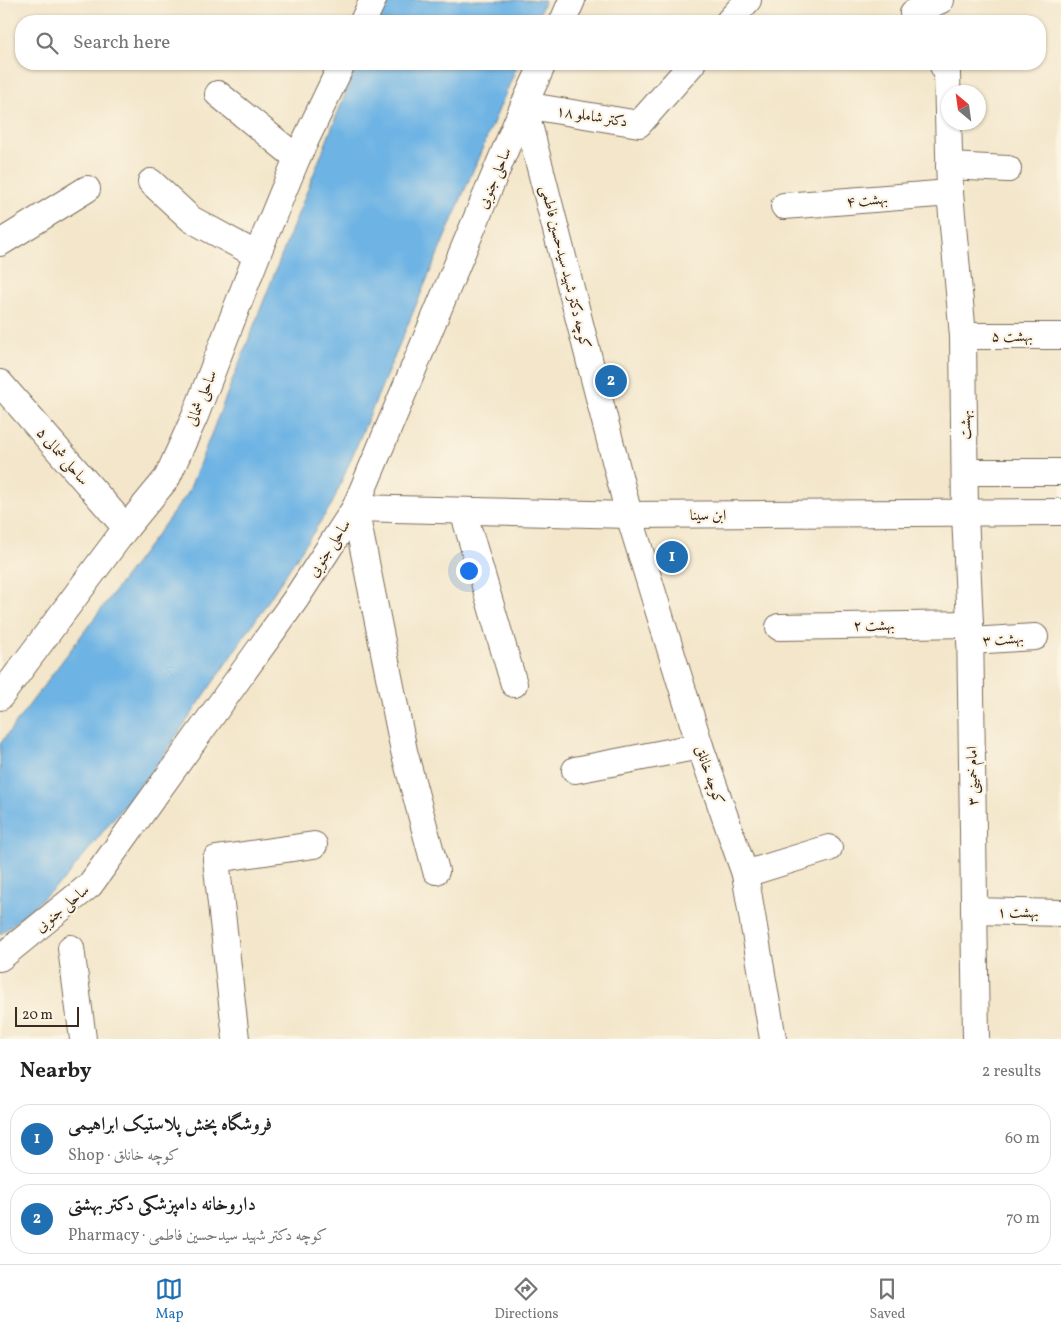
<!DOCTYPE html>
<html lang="en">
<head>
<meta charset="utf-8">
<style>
	:root { --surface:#fff; --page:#f6f6f6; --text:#222; --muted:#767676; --line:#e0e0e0; --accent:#1f6fb2 }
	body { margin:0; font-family:Vollkorn,Amiri,serif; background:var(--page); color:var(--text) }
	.compass { position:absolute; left:941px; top:85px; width:45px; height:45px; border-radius:50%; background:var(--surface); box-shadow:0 1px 4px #0004; rotate:331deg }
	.scale { position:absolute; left:15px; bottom:12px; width:64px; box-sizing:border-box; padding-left:5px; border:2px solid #3b2a1e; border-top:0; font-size:14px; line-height:18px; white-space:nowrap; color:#3b2a1e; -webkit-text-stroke:4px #fcf5e5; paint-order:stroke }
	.you { position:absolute; left:468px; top:570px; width:18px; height:18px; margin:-12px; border:4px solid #fff; border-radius:50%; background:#1a73e8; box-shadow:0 0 0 8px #1a73e833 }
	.badge { display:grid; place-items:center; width:32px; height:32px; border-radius:50%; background:var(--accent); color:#fff; font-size:16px; font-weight:700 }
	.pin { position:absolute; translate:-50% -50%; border:2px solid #fff; box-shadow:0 1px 5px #0006 }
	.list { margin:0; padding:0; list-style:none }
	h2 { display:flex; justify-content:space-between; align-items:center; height:65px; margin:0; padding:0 20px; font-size:21px }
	h2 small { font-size:16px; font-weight:400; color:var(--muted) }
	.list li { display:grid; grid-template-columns:32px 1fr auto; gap:15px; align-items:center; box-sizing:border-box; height:70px; margin:0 10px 10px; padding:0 10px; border:1px solid var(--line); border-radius:20px }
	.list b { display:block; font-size:19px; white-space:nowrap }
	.list p { margin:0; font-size:16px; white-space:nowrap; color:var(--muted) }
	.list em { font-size:16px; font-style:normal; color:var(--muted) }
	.icon { flex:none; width:28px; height:28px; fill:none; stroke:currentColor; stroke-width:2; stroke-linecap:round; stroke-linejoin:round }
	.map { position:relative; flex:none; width:1061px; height:1039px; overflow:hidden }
	.search { position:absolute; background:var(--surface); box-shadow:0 1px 4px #0004; left:15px; right:15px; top:15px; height:55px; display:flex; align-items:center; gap:12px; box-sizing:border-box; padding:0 18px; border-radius:20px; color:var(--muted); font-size:19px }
	.sheet { height:225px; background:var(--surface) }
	nav { display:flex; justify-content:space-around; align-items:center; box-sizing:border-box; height:70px; border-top:1px solid var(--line); background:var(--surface); font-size:14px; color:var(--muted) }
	nav a { display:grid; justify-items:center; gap:2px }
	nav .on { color:var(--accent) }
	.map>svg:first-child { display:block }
	.water { fill:#6db3e4; stroke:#546e81 }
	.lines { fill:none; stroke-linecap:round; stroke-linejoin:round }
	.minor-casing { stroke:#7b6c5a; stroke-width:28 }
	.minor { stroke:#fff; stroke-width:26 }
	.labels { text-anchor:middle; stroke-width:4.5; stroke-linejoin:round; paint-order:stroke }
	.street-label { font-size:15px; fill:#3b2a1e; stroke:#fcf5e5 }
</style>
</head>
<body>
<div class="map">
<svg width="1061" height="1039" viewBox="0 0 1061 1039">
	<rect width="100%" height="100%" fill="#fcf5e5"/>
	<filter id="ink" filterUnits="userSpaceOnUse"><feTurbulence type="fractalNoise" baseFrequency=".02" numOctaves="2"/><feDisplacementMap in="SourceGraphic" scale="10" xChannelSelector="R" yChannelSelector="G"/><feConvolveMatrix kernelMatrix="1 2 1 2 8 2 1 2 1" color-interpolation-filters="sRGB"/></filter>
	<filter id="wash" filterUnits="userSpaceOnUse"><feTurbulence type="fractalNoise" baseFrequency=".0096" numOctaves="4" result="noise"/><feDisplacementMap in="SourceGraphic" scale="20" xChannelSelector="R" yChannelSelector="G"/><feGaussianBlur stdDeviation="1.12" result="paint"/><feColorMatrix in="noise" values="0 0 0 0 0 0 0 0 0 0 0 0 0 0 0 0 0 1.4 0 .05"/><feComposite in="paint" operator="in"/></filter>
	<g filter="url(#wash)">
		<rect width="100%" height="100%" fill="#f3e6ca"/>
		<g class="water">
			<path d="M388 0H545L536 21H376Z"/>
			<path d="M357 64H518L332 504 267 603 161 759 65 879 0 935V744L188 493Z"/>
		</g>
	</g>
	<g filter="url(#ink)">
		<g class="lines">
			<g class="minor-casing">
				<g id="minor">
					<path d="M913 13 941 0"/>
					<path d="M363 21 373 0"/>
					<path d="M563 21 572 0"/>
					<path d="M729 21 748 0"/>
					<path d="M692 64 639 124 524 105 629 515 700 746 745 874 773 1039"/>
					<path d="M942 64 947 73 950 193 963 336 965 514 970 624 976 1039"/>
					<path d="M218 94 297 158"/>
					<path d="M949 166 1008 169"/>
					<path d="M151 182 191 219 257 255"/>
					<path d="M784 206 950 193"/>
					<path d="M0 243 87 189"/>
					<path d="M963 336H1061"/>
					<path d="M0 383 126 528"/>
					<path d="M966 472H1061"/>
					<path d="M463 511 514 684"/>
					<path d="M779 627 970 624"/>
					<path d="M970 641 1035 637"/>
					<path d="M0 697 126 528 167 478 195 416 257 255 297 158 342 64"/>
					<path d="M575 770 700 746"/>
					<path d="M436 871 404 751 355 508 629 515 1061 512"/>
					<path d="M745 874 829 848"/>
					<path d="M974 911 1061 913"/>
					<path d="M71 948 83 1039"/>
					<path d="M0 958 90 885 295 600 355 508 524 105 543 64"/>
					<path d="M236 1039 216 859 314 845"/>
				</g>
			</g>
			<use href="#minor" class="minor"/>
		</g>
	</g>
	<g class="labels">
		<g class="street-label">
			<text transform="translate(592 116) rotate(9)" y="5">دکتر شاملو ۱۸</text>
			<text transform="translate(494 178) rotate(-67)" y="5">ساحلی جنوبی</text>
			<text transform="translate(867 200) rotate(-5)" y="5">بهشت ۴</text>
			<text transform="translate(566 267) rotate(76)" y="5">کوچه دکتر شهید سیدحسین فاطمی</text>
			<text x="1012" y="341">بهشت ۵</text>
			<text transform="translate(201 398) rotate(-68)" y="5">ساحلی شمالی</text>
			<text transform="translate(965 425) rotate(-91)" y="5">بهشت</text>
			<text transform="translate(63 456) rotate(49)" y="5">ساحلی شمالی ۵</text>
			<text x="708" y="520">ابن سینا</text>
			<text transform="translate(329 548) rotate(-57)" y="5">ساحلی جنوبی</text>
			<text transform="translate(874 625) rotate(-1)" y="5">بهشت ۲</text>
			<text transform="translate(1003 639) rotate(-4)" y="5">بهشت ۳</text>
			<text transform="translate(710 775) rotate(71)" y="5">کوچه خانلق</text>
			<text transform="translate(972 776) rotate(-91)" y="5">امام خمینی ۳</text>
			<text transform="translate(62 908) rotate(-40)" y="5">ساحلی جنوبی</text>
			<text transform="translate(1018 912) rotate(1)" y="5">بهشت ۱</text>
		</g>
	</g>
</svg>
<svg class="compass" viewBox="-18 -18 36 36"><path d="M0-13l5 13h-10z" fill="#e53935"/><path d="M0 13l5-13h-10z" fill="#767676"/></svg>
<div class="scale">20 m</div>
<div class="you"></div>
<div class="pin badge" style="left:672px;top:557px">1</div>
<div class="pin badge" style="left:611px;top:381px">2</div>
<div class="search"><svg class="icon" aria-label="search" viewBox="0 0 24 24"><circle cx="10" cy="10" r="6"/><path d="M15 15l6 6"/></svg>Search here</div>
</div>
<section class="sheet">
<h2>Nearby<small>2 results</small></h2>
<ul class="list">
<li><span class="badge">1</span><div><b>فروشگاه پخش پلاستیک ابراهیمی</b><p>Shop · کوچه خانلق</p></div><em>60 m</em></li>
<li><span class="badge">2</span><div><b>داروخانه دامپزشکی دکتر بهشتی</b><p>Pharmacy · کوچه دکتر شهید سیدحسین فاطمی</p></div><em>70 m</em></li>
</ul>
</section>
<nav>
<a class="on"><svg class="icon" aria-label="map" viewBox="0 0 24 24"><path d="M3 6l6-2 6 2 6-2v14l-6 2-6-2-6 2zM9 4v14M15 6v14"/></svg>Map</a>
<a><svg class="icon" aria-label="directions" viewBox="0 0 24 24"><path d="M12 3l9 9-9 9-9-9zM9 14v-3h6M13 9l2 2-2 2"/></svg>Directions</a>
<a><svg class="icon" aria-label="saved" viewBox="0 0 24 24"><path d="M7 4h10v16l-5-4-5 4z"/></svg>Saved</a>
</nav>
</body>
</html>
